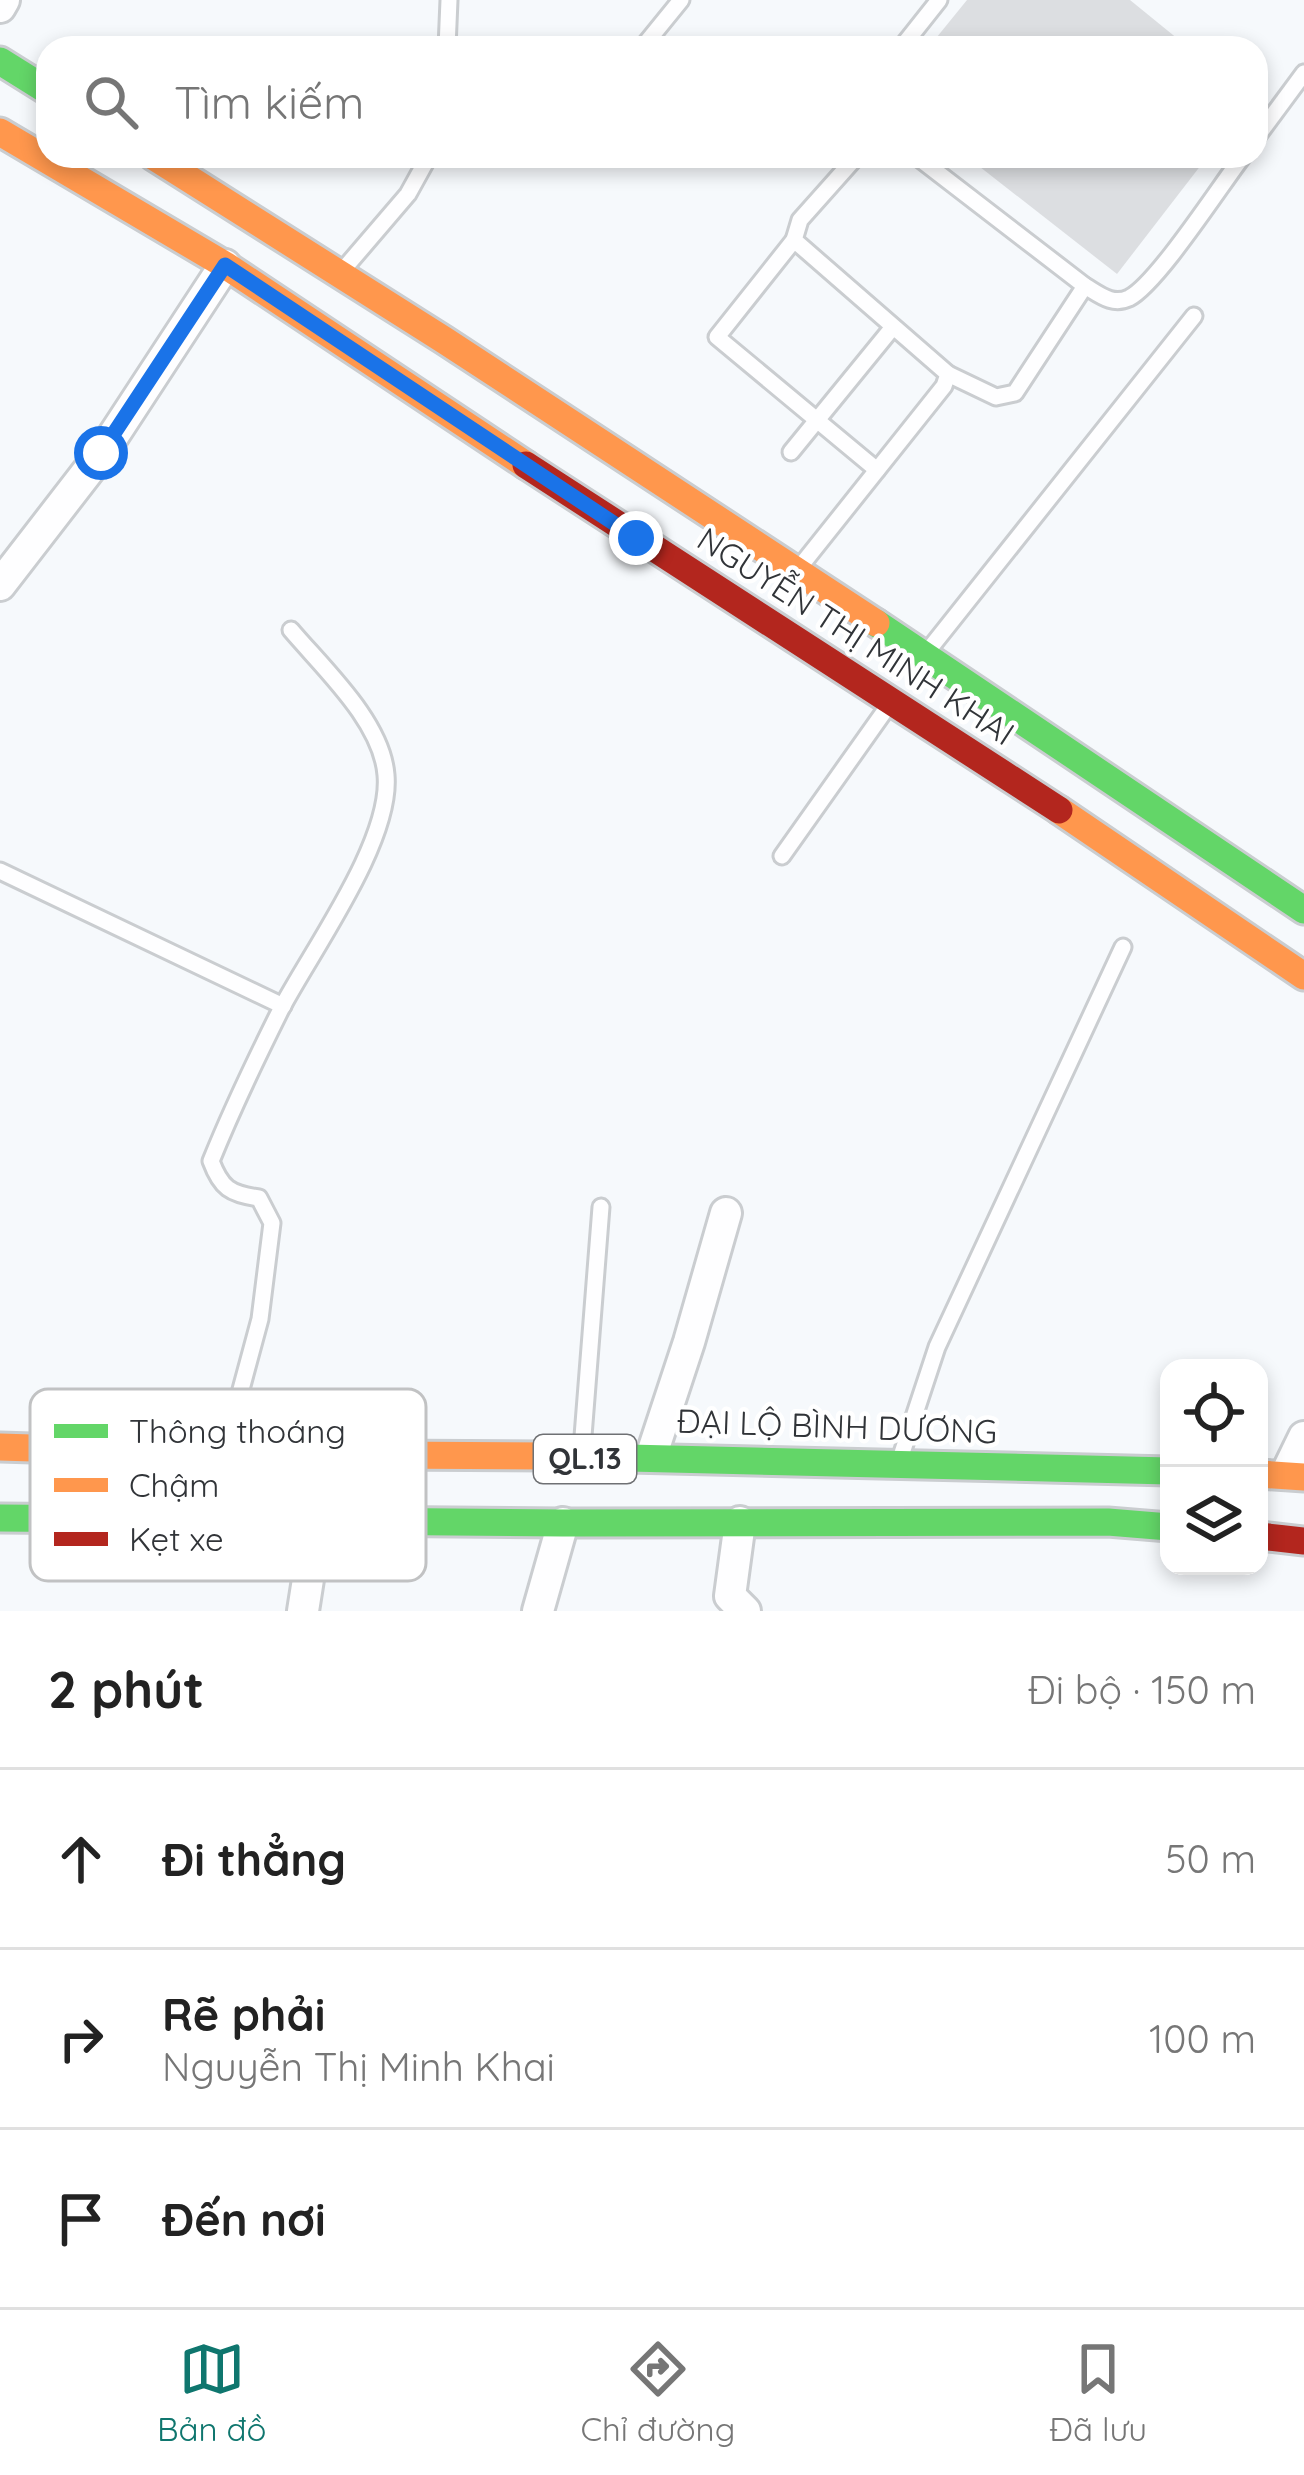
<!DOCTYPE html>
<html lang="vi">
<head>
<meta charset="utf-8">
<style>
	:root { --surface:#fff; --page:#f6f6f6; --text:#222; --muted:#767676; --line:#e0e0e0; --accent:#0f766e }
	body { margin:0; font-family:Quicksand,sans-serif; background:var(--page); color:var(--text) }
	.controls { position:absolute; right:36px; bottom:36px; display:grid; overflow:hidden; border-radius:24px; box-shadow:0 6px 18px #0003 }
	.controls button { width:108px; height:108px; display:grid; place-items:center; padding:0; border:0; border-bottom:3px solid var(--line); background:var(--surface); color:var(--text); font:60px sans-serif }
	.stop { position:absolute; width:36px; height:36px; margin:-27px; border:9px solid #1a73e8; border-radius:50%; background:#fff }
	.stop.end { background:#1a73e8; border-color:#fff; box-shadow:0 3px 12px #0008 }
	.list { margin:0; padding:0; list-style:none }
	h2 { display:flex; justify-content:space-between; align-items:center; height:156px; margin:0; padding:0 48px; font-size:51px }
	h2 small { font-size:39px; font-weight:400; color:var(--muted) }
	.list li { display:grid; grid-template-columns:78px 1fr auto; gap:36px; align-items:center; box-sizing:border-box; height:180px; padding:0 48px; border-top:3px solid var(--line) }
	.list b { display:block; font-size:45px; white-space:nowrap }
	.list p { margin:0; font-size:39px; white-space:nowrap; color:var(--muted) }
	.list em { font-size:39px; font-style:normal; color:var(--muted) }
	.icon { flex:none; width:66px; height:66px; fill:none; stroke:currentColor; stroke-width:2; stroke-linecap:round; stroke-linejoin:round }
	.map { position:relative; flex:none; width:1304px; height:1611px; overflow:hidden }
	.search { position:absolute; background:var(--surface); box-shadow:0 6px 18px #0003; left:36px; right:36px; top:36px; height:132px; display:flex; align-items:center; gap:30px; box-sizing:border-box; padding:0 42px; border-radius:36px; color:var(--muted); font-size:45px }
	.sheet { height:696px; background:var(--surface) }
	nav { display:flex; justify-content:space-around; align-items:center; box-sizing:border-box; height:168px; border-top:3px solid var(--line); background:var(--surface); font-size:33px; color:var(--muted) }
	nav a { display:grid; justify-items:center; gap:6px }
	nav .on { color:var(--accent) }
	.map>svg:first-child { display:block }
	.building { fill:#dcdee1 }
	.lines { fill:none; stroke-linecap:round; stroke-linejoin:round }
	.lane-casing { stroke:#cacdd0; stroke-width:21 }
	.street-casing { stroke:#cacdd0; stroke-width:36 }
	.fast-casing { stroke:#cacdd0; stroke-width:33 }
	.slow-casing { stroke:#cacdd0; stroke-width:33 }
	.jam-casing { stroke:#cacdd0; stroke-width:33 }
	.lane { stroke:#fefeff; stroke-width:15 }
	.street { stroke:#fefeff; stroke-width:30 }
	.fast { stroke:#63d668; stroke-width:27 }
	.slow { stroke:#ff974d; stroke-width:27 }
	.jam { stroke:#b3261e; stroke-width:27 }
	.route { stroke:#1a73e8; stroke-width:15 }
	.labels { text-anchor:middle; stroke-width:9; stroke-linejoin:round; paint-order:stroke }
	.shield { fill:#fff; stroke:#6f7174; stroke-width:3 }
	.shield-label { font-size:30px; font-weight:bold; fill:#313438 }
	.street-label { font-size:33px; fill:#313438; stroke:#fff }
	.key { fill:#fff; stroke:#c1c2c3; stroke-width:3 }
	.key-label { font-size:33px; fill:#313438 }
</style>
</head>
<body>
<div class="map">
<svg width="1304" height="1611" viewBox="0 0 1304 1611">
	<rect width="100%" height="100%" fill="#f6f9fc"/>
	<g class="building">
		<path d="M967 0H1130L1189 48H928Z"/>
		<path d="M966 156H1208L1117 274Z"/>
	</g>
	<g class="lines">
		<g class="lane-casing">
			<g id="lane">
				<path d="M447 48 449 0"/>
				<path d="M642 48 681 0"/>
				<path d="M901 48 939 0"/>
				<path d="M1256 138 1304 73"/>
				<path d="M916 156 1085 286C1099 294 1112 306 1129 298 1157 284 1220 186 1243 156"/>
				<path d="M794 240 717 337 877 470"/>
				<path d="M343 270 408 194 429 156"/>
				<path d="M948 374 996 397 1015 393 1085 286"/>
				<path d="M791 452 893 327"/>
				<path d="M799 568 944 386 948 374 794 240 800 220 857 156"/>
				<path d="M927 652 1194 316"/>
				<path d="M782 856 891 702"/>
				<path d="M0 871 283 1006"/>
				<path d="M226 1445 260 1319 272 1223 259 1198C230 1194 221 1188 211 1161 232 1109 256 1059 281 1009 312 950 392 841 386 775 382 722 324 669 291 630"/>
				<path d="M582 1449 601 1207"/>
				<path d="M901 1456 937 1347 1123 947"/>
			</g>
		</g>
		<g class="street-casing">
			<g id="street">
				<path d="M0 7 4 0"/>
				<path d="M0 585 102 453 225 265"/>
				<path d="M651 1457 689 1342 726 1213"/>
				<path d="M1286 1474 1304 1437"/>
				<path d="M740 1522 730 1596 745 1611"/>
				<path d="M303 1611 317 1522"/>
				<path d="M538 1611 563 1523"/>
			</g>
		</g>
		<g class="fast-casing">
			<g id="fast">
				<path d="M0 61 48 91"/>
				<path d="M876 623 1304 910"/>
				<path d="M546 1456 1169 1471"/>
				<path d="M0 1518 563 1523 1108 1522 1169 1527"/>
			</g>
		</g>
		<g class="slow-casing">
			<g id="slow">
				<path d="M0 132 225 265 526 465"/>
				<path d="M153 156 444 340 876 623"/>
				<path d="M1059 810 1304 976"/>
				<path d="M0 1447 223 1454 546 1456"/>
				<path d="M1259 1474 1304 1477"/>
			</g>
		</g>
		<g class="jam-casing">
			<g id="jam">
				<path d="M526 465 1059 810"/>
				<path d="M1259 1536 1304 1541"/>
			</g>
		</g>
		<use href="#lane" class="lane"/>
		<use href="#street" class="street"/>
		<use href="#fast" class="fast"/>
		<use href="#slow" class="slow"/>
		<use href="#jam" class="jam"/>
	</g>
	<g class="lines">
		<path class="route" d="M101 453 225 265 636 538"/>
	</g>
	<g class="labels">
		<rect class="shield" x="534" y="1435" width="102" height="48" rx="9"/>
		<g class="shield-label">
			<text x="585" y="1469">QL.13</text>
		</g>
		<g class="street-label">
			<text transform="translate(856 636) rotate(33)" y="12">NGUYỄN THỊ MINH KHAI</text>
			<text transform="translate(837 1426) rotate(2)" y="12">ĐẠI LỘ BÌNH DƯƠNG</text>
		</g>
	</g>
	<rect x="30" y="1389" width="396" height="192" rx="18" class="key"/>
	<rect x="54" y="1424" width="54" height="14" fill="#63d668"/>
	<rect x="54" y="1478" width="54" height="14" fill="#ff974d"/>
	<rect x="54" y="1532" width="54" height="14" fill="#b3261e"/>
	<g class="key-label">
		<text x="129" y="1443">Thông thoáng</text>
		<text x="129" y="1497">Chậm</text>
		<text x="129" y="1551">Kẹt xe</text>
	</g>
</svg>
<div class="controls">
<button><svg class="icon" aria-label="locate" viewBox="0 0 24 24"><circle cx="12" cy="12" r="6"/><path d="M12 2v4M12 18v4M2 12h4M18 12h4"/></svg></button>
<button><svg class="icon" aria-label="layers" viewBox="0 0 24 24"><path d="M12 4l9 5-9 5-9-5zM3 14l9 5 9-5"/></svg></button>
</div>
<div class="stop" style="left:101px;top:453px"></div>
<div class="stop end" style="left:636px;top:538px"></div>
<div class="search"><svg class="icon" aria-label="search" viewBox="0 0 24 24"><circle cx="10" cy="10" r="6"/><path d="M15 15l6 6"/></svg>Tìm kiếm</div>
</div>
<section class="sheet">
<h2>2 phút<small>Đi bộ · 150 m</small></h2>
<ul class="list">
<li><svg class="icon" aria-label="ahead" viewBox="0 0 24 24"><path d="M12 20V5M6 11l6-6 6 6"/></svg><div><b>Đi thẳng</b></div><em>50 m</em></li>
<li><svg class="icon" aria-label="right" viewBox="0 0 24 24"><path d="M7 20v-9h11M14 6l5 5-5 5"/></svg><div><b>Rẽ phải</b><p>Nguyễn Thị Minh Khai</p></div><em>100 m</em></li>
<li><svg class="icon" aria-label="arrive" viewBox="0 0 24 24"><path d="M6 21V4h12l-3 4 3 4H6"/></svg><div><b>Đến nơi</b></div></li>
</ul>
</section>
<nav>
<a class="on"><svg class="icon" aria-label="map" viewBox="0 0 24 24"><path d="M3 6l6-2 6 2 6-2v14l-6 2-6-2-6 2zM9 4v14M15 6v14"/></svg>Bản đồ</a>
<a><svg class="icon" aria-label="directions" viewBox="0 0 24 24"><path d="M12 3l9 9-9 9-9-9zM9 14v-3h6M13 9l2 2-2 2"/></svg>Chỉ đường</a>
<a><svg class="icon" aria-label="saved" viewBox="0 0 24 24"><path d="M7 4h10v16l-5-4-5 4z"/></svg>Đã lưu</a>
</nav>
</body>
</html>
